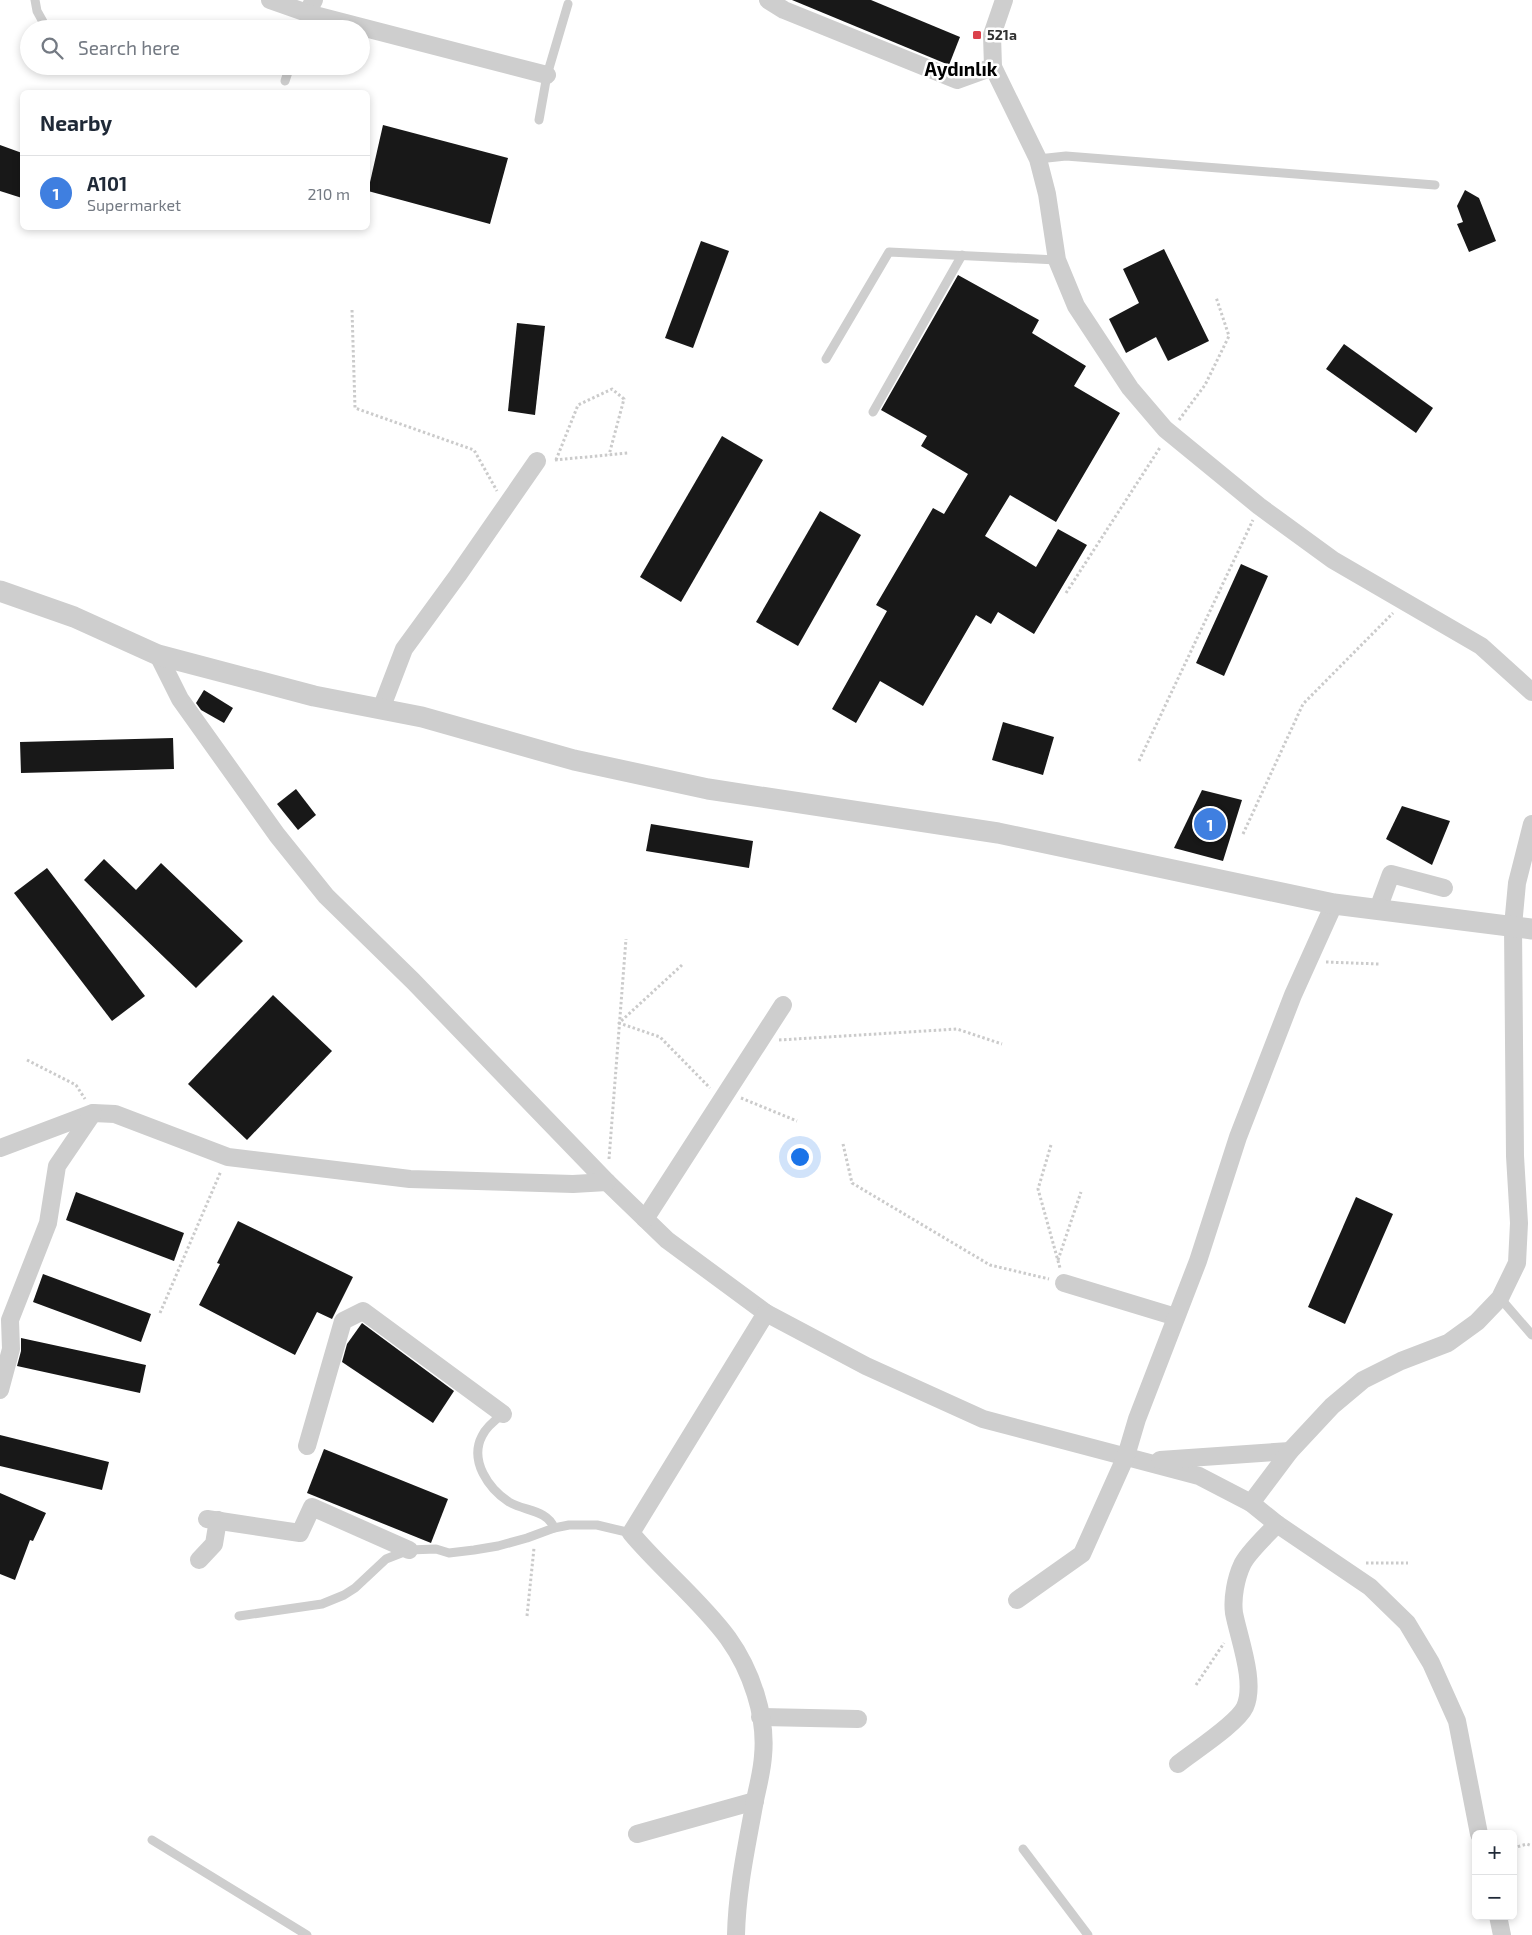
<!DOCTYPE html>
<html lang="en">
<head>
<meta charset="utf-8">
<style>
	:root { --surface:#fff; --page:#f2f2f3; --text:#1f2937; --muted:#747a83; --line:#e0e1e3; --accent:#db414b }
	body { margin:0; font-family:"Exo 2",sans-serif; background:var(--page); color:var(--text) }
	.controls { position:absolute; right:15px; bottom:15px; display:grid; overflow:hidden; border-radius:8px; box-shadow:0 2px 8px #0003 }
	.controls button { width:45px; height:45px; display:grid; place-items:center; padding:0; border:0; border-bottom:1px solid var(--line); background:var(--surface); color:var(--text); font:25px sans-serif }
	.you { position:absolute; left:799px; top:1156px; width:18px; height:18px; margin:-12px; border:4px solid #fff; border-radius:50%; background:#1a73e8; box-shadow:0 0 0 8px #1a73e833 }
	.badge { display:grid; place-items:center; width:32px; height:32px; border-radius:50%; background:var(--accent); color:#fff; font-size:16px; font-weight:700 }
	.pin { position:absolute; translate:-50% -50%; border:2px solid #fff; box-shadow:0 1px 5px #0006 }
	.list { margin:0; padding:0; list-style:none }
	h2 { display:flex; justify-content:space-between; align-items:center; height:65px; margin:0; padding:0 20px; font-size:21px }
	h2 small { font-size:16px; font-weight:400; color:var(--muted) }
	.list li { display:grid; grid-template-columns:32px 1fr auto; gap:15px; align-items:center; box-sizing:border-box; height:75px; padding:0 20px; border-top:1px solid var(--line) }
	.list b { display:block; font-size:19px; white-space:nowrap }
	.list p { margin:0; font-size:16px; white-space:nowrap; color:var(--muted) }
	.list em { font-size:16px; font-style:normal; color:var(--muted) }
	.icon { flex:none; width:28px; height:28px; fill:none; stroke:currentColor; stroke-width:2; stroke-linecap:round; stroke-linejoin:round }
	.map { position:relative; flex:none; width:1532px; height:1935px; overflow:hidden }
	.search { position:absolute; background:var(--surface); box-shadow:0 2px 8px #0003; left:20px; top:20px; width:350px; height:55px; display:flex; align-items:center; gap:12px; box-sizing:border-box; padding:0 18px; border-radius:28px; color:var(--muted); font-size:19px }
	.panel { position:absolute; background:var(--surface); box-shadow:0 2px 8px #0003; left:20px; top:90px; width:350px; height:140px; border-radius:8px }
	.map>svg:first-child { display:block }
	.building { fill:#181818 }
	.lines { fill:none; stroke-linecap:round; stroke-linejoin:round }
	.path { stroke:#cbcbcb; stroke-width:3; stroke-dasharray:2.5 2.5; stroke-linecap:butt }
	.service { stroke:#cecece; stroke-width:9 }
	.minor { stroke:#cecece; stroke-width:18 }
	.tertiary { stroke:#cecece; stroke-width:21 }
	.poi-dot { fill:#db414b; stroke:#fff; stroke-width:2 }
	.labels { text-anchor:middle; stroke-width:5; stroke-linejoin:round; paint-order:stroke }
	.poi-label { font-size:14px; font-weight:bold; fill:#313131; stroke:#fff; text-anchor:start }
	.district-label { font-size:19px; font-weight:bold; fill:#000; stroke:#fff }
</style>
</head>
<body>
<div class="map">
<svg width="1532" height="1935" viewBox="0 0 1532 1935">
	<rect width="100%" height="100%" fill="#fff"/>
	<g class="building">
		<path d="M792 0H871L960 37 949 65Z"/>
		<path d="M383 125 508 158 490 224 368 191Z"/>
		<path d="M0 145 22 153V198L0 191Z"/>
		<path d="M1465 190 1479 198 1496 241 1469 252 1457 224 1463 222 1457 206Z"/>
		<path d="M701 241 729 251 693 348 665 338Z"/>
		<path d="M1164 249 1209 341 1168 361 1156 337 1126 353 1109 319 1139 303 1123 269Z"/>
		<path d="M958 275 1039 320 1032 333 1086 366 1074 386 1120 413 1056 522 1010 495 985 536 1036 567 1058 529 1087 545 1034 634 998 612 991 624 976 615 923 706 880 681 856 723 832 709 887 611 876 605 933 508 944 514 968 474 921 446 927 436 881 410Z"/>
		<path d="M517 323 545 326 535 415 508 411Z"/>
		<path d="M1344 344 1433 408 1416 433 1326 369Z"/>
		<path d="M722 436 763 460 681 602 640 577Z"/>
		<path d="M820 511 861 535 798 646 756 622Z"/>
		<path d="M1241 564 1268 576 1224 676 1196 663Z"/>
		<path d="M204 690 233 708 224 723 201 710 196 703Z"/>
		<path d="M1003 722 1054 737 1043 775 992 760Z"/>
		<path d="M173 738 174 769 21 773 20 742Z"/>
		<path d="M296 789 316 815 298 830 277 804Z"/>
		<path d="M1202 790 1242 800 1223 861 1174 848Z"/>
		<path d="M1402 806 1450 821 1432 865 1386 839Z"/>
		<path d="M651 824 753 841 749 868 646 851Z"/>
		<path d="M104 859 136 890 161 863 243 941 196 988 84 880Z"/>
		<path d="M47 868 145 996 112 1021 14 893Z"/>
		<path d="M273 995 332 1051 247 1140 188 1084Z"/>
		<path d="M76 1192 184 1233 174 1261 66 1220Z"/>
		<path d="M1356 1197 1393 1214 1345 1324 1308 1307Z"/>
		<path d="M238 1221 353 1277 332 1319 317 1312 295 1355 199 1305 220 1264 217 1263Z"/>
		<path d="M43 1274 151 1314 141 1342 33 1302Z"/>
		<path d="M362 1323 454 1391 433 1423 342 1362 347 1344Z"/>
		<path d="M21 1338 146 1365 140 1393 17 1366 21 1351Z"/>
		<path d="M0 1435 109 1462 102 1490 0 1466Z"/>
		<path d="M324 1449 448 1499 431 1543 307 1493Z"/>
		<path d="M0 1493 46 1513 33 1541 30 1540 15 1580 0 1574Z"/>
	</g>
	<g class="lines">
		<g class="path">
			<path d="M352 310 355 408 474 450 497 491"/>
			<path d="M1179 420 1205 385 1229 336 1216 297"/>
			<path d="M555 460 628 453"/>
			<path d="M556 460 578 405 612 389 624 399 609 455"/>
			<path d="M1066 593 1161 446"/>
			<path d="M1139 761 1253 520"/>
			<path d="M1243 834 1303 704 1393 613"/>
			<path d="M1326 962 1379 964"/>
			<path d="M682 965 619 1023 660 1037 710 1088"/>
			<path d="M779 1040 957 1029 1002 1044"/>
			<path d="M27 1060 76 1085 85 1099"/>
			<path d="M741 1098 797 1121"/>
			<path d="M843 1144 852 1183 990 1265 1049 1279"/>
			<path d="M1051 1145 1038 1189 1060 1268"/>
			<path d="M609 1159 626 939"/>
			<path d="M1058 1260 1081 1192"/>
			<path d="M160 1313 221 1171"/>
			<path d="M1366 1563H1408"/>
			<path d="M527 1616 534 1548"/>
			<path d="M1196 1685 1224 1643"/>
			<path d="M1513 1848 1527 1844 1532 1846"/>
		</g>
		<g class="service">
			<path d="M35 0 37 11 47 29"/>
			<path d="M302 29 307 13"/>
			<path d="M285 81 290 66"/>
			<path d="M539 120 547 75 568 4"/>
			<path d="M1038 159 1066 156 1435 185"/>
			<path d="M826 359 889 252 1057 260"/>
			<path d="M873 412 962 255"/>
			<path d="M1500 1298 1532 1335"/>
			<path d="M503 1414C495 1420 486 1427 482 1436 469 1461 489 1489 509 1502 524 1511 548 1510 554 1528"/>
			<path d="M239 1616 322 1604 344 1595 355 1588 386 1559 409 1550 436 1549 449 1553 474 1550 498 1546 527 1538 554 1528 569 1525H597L631 1533"/>
			<path d="M152 1840 307 1935"/>
			<path d="M1023 1849 1088 1935"/>
		</g>
		<g class="minor">
			<path d="M270 0 307 13 314 0"/>
			<path d="M768 0 784 10 957 80 993 67"/>
			<path d="M1004 0 992 35 993 67 1038 159 1047 194 1057 260 1076 306 1130 388 1165 429 1259 506 1333 560 1481 646 1532 692"/>
			<path d="M307 13 547 75"/>
			<path d="M158 655 180 699 277 835 326 896 413 981 607 1182 667 1240 766 1313 866 1366 983 1419 1199 1476 1251 1503 1277 1524 1370 1587 1407 1623 1431 1663 1457 1721 1479 1834"/>
			<path d="M381 709 404 649 458 575 537 461"/>
			<path d="M1378 909 1391 874 1444 888"/>
			<path d="M0 1148 93 1113 115 1114 228 1157 410 1179 573 1184 607 1182"/>
			<path d="M645 1219 783 1005"/>
			<path d="M1064 1283 1176 1317"/>
			<path d="M0 1390 11 1349 10 1320 48 1223 57 1166 93 1113"/>
			<path d="M307 1446 343 1321 363 1311 503 1414"/>
			<path d="M1160 1460 1290 1451"/>
			<path d="M1251 1503 1290 1451 1332 1406 1363 1380 1401 1361 1448 1343 1477 1322 1500 1298 1517 1263 1519 1223 1515 1156 1513 926 1517 883 1532 824"/>
			<path d="M207 1519 300 1533 312 1507 409 1550"/>
			<path d="M199 1560 214 1544 218 1520"/>
			<path d="M1017 1600 1082 1554 1126 1456 1137 1419 1198 1261 1238 1137 1293 995 1334 904"/>
			<path d="M760 1717 858 1719"/>
			<path d="M1178 1764C1194 1751 1237 1724 1245 1707 1256 1682 1239 1639 1234 1613 1232 1598 1236 1578 1242 1565 1247 1553 1268 1534 1277 1524"/>
			<path d="M637 1834 755 1801"/>
			<path d="M1498 1916 1502 1935"/>
			<path d="M736 1935C737 1889 747 1845 755 1800 758 1786 762 1771 763 1756 767 1716 751 1670 728 1638 700 1600 661 1569 631 1533L766 1313"/>
		</g>
		<path class="tertiary" d="M0 591 74 617 158 655 314 696 422 717 574 760 708 789 998 833 1334 904 1532 929"/>
	</g>
	<rect class="poi-dot" x="972" y="30" width="10" height="10" rx="2.5"/>
	<g class="labels">
		<g class="poi-label">
			<text x="987" y="40">521a</text>
		</g>
		<g class="district-label">
			<text x="961" y="76">Aydınlık</text>
		</g>
	</g>
</svg>
<div class="controls">
<button>+</button>
<button>−</button>
</div>
<div class="you"></div>
<div class="pin badge" style="left:1210px;top:824px;background:#3f7fe0">1</div>
<div class="search"><svg class="icon" aria-label="search" viewBox="0 0 24 24"><circle cx="10" cy="10" r="6"/><path d="M15 15l6 6"/></svg>Search here</div>
<section class="panel">
<h2>Nearby<small></small></h2>
<ul class="list">
<li><span class="badge" style="background:#3f7fe0">1</span><div><b>A101</b><p>Supermarket</p></div><em>210 m</em></li>
</ul>
</section>
</div>
</body>
</html>
